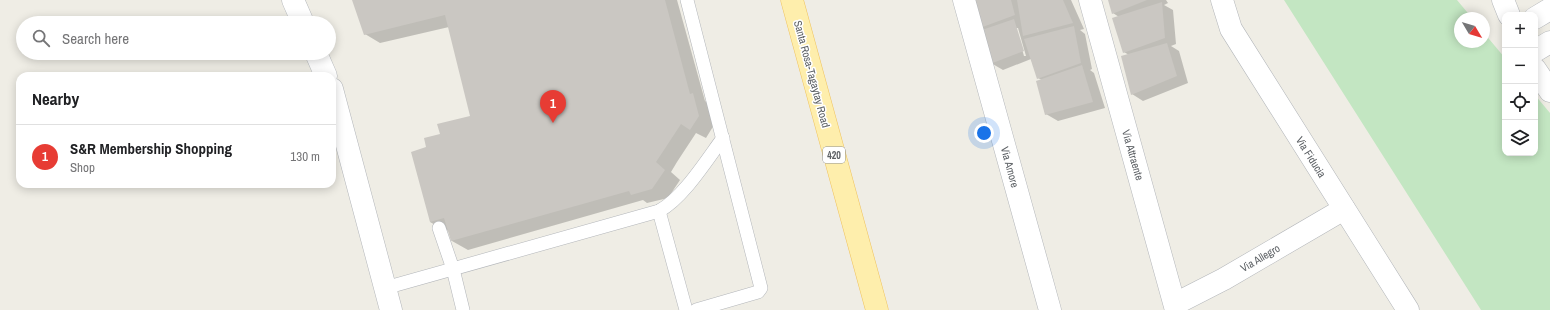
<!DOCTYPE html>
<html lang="en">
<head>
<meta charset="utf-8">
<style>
	:root { --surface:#fff; --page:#f2f2f2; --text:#202124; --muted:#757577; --line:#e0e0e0; --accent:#e73c34 }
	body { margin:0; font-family:"Archivo Narrow",sans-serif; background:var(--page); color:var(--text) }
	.controls { position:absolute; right:12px; top:12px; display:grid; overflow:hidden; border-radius:8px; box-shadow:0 2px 10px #0003 }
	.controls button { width:36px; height:36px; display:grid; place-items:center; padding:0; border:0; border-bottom:1px solid var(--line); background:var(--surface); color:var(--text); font:20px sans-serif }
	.compass { position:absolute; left:1454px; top:12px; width:36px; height:36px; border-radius:50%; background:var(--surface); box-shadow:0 2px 10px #0003; rotate:128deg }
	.you { position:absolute; left:984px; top:133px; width:14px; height:14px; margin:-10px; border:3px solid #fff; border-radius:50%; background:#1a73e8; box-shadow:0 0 0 6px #1a73e833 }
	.badge { display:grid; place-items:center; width:26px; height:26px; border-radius:50%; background:var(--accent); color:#fff; font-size:13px; font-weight:700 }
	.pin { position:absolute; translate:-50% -33px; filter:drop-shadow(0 1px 2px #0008) }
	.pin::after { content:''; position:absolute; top:21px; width:14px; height:12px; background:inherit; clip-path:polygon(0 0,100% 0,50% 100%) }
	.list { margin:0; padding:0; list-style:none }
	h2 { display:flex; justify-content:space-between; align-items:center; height:52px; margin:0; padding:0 16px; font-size:17px }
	h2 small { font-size:13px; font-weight:400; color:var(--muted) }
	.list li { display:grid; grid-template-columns:26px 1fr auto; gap:12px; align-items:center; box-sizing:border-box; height:64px; padding:0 16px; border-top:1px solid var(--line) }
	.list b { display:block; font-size:15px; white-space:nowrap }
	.list p { margin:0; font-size:13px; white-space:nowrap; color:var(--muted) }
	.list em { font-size:13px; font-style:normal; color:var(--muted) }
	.icon { flex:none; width:22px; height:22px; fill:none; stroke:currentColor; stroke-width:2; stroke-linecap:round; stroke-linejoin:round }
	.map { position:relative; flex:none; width:1550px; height:310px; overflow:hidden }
	.search { position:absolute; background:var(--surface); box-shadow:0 2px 10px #0003; left:16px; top:16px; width:320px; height:44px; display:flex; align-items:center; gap:10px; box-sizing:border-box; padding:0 14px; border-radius:22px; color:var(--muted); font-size:15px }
	.panel { position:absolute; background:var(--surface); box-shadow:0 2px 10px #0003; left:16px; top:72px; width:320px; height:116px; border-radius:12px }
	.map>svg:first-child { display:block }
	.green { fill:#c3e6c2 }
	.shadow { fill:#0003; fill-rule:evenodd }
	.building { fill:#cac7c2 }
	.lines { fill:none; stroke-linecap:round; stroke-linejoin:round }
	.lane-casing { stroke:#b3b6ba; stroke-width:14 }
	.street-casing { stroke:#b3b6ba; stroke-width:23 }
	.primary-casing { stroke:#efc25e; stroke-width:23 }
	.lane { stroke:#fff; stroke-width:13 }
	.street { stroke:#fff; stroke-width:22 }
	.primary { stroke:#feeeac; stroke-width:22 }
	.labels { text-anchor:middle; stroke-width:3; stroke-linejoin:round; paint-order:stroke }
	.shield { fill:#fff; stroke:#8e9093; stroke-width:1 }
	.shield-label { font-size:10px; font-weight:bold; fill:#5d6165 }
	.street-label { font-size:11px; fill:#5d6165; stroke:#fff }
</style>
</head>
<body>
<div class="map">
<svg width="1550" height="310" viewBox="0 0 1550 310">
	<rect width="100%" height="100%" fill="#efede5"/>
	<path class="green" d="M1284 0H1457L1472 18H1460V42H1484V33L1505 58V153H1535V95L1550 113V310H1481Z"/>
	<g class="shadow">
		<path d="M353 0H677L705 101 708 103 714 125 706 138 696 133 677 162 671 172 680 180 668 198 647 203 643 200 468 250 452 241 449 230 446 231 430 222 428 147 441 135 472 116 449 27 380 43 365 34Z"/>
		<path d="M973 0H1071L1084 29 1080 30 1085 34 1092 69 1090 70 1094 73 1105 108 1058 121 1046 114 1042 80 1038 78 1031 59 1003 70 991 63 985 30 980 27ZM1016 28H1018L1026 56H1024Z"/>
		<path d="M1109 0H1166L1168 3 1164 5 1173 10 1176 44 1171 46 1179 51 1188 83 1143 101 1132 94 1129 55 1124 52 1119 17 1113 13Z"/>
	</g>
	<g class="building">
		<path d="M352 0H665L690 94 693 93 699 116 690 130 681 124 662 153 656 162 665 170 652 189 631 195 629 191 451 241 444 218 430 222 411 152 426 147 424 138 440 134 437 124 470 116 445 15 364 35Z"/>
		<path d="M972 0H1011L1015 15 980 28Z"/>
		<path d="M1017 0H1063L1073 23 1023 36Z"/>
		<path d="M1108 0H1147L1112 14Z"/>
		<path d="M1162 2 1165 38 1123 53 1112 18Z"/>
		<path d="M1014 19 1024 51 990 64 979 31Z"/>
		<path d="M1074 26 1081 63 1037 79 1024 39Z"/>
		<path d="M1167 43 1177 76 1131 95 1121 56Z"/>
		<path d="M1082 65 1093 102 1045 115 1036 81Z"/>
	</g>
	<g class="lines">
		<g class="lane-casing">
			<g id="lane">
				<path d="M687 0 761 288 758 292 696 310"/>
				<path d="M659 211 686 310"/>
				<path d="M439 228 453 269 463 310"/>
				<path d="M385 288 659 211C683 198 706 161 723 138"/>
			</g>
		</g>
		<g class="street-casing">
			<g id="street">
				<path d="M293 0 303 23"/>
				<path d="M964 0 1050 310"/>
				<path d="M1090 0 1176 310"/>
				<path d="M1222 0 1231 29 1408 310"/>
				<path d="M1503 0 1509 15"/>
				<path d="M1535 18 1550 9"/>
				<path d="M1535 51 1550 42"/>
				<path d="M316 53 326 76"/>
				<path d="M1535 69 1550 91"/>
				<path d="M332 89 391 310"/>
				<path d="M1175 304 1224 279 1344 209"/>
			</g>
		</g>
		<g class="primary-casing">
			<path id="primary" d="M792 0 877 310"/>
		</g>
		<use href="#lane" class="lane"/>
		<use href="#street" class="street"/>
		<use href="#primary" class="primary"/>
	</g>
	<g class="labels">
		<rect class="shield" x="823" y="147" width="22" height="16" rx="3"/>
		<g class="shield-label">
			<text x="834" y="159">420</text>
		</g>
		<g class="street-label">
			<text transform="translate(812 74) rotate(75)" y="4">Santa Rosa-Tagaytay Road</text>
			<text transform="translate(1133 155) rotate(74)" y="4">Via Attraente</text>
			<text transform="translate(1311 157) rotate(58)" y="4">Via Fiducia</text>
			<text transform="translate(1010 167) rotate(75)" y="4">Via Amore</text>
			<text transform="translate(1260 258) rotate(-30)" y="4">Via Allegro</text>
		</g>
	</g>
</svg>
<div class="controls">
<button>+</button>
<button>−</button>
<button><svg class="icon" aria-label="locate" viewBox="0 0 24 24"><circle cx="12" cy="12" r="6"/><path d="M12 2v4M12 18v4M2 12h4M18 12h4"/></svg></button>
<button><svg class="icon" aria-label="layers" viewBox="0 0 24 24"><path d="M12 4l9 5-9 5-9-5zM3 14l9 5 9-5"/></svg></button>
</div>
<svg class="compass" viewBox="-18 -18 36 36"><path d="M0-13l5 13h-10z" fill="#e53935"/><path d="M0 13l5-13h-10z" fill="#757577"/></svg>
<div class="you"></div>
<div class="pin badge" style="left:553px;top:123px">1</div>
<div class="search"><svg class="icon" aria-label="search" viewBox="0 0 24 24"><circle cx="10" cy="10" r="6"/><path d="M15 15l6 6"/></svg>Search here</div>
<section class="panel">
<h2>Nearby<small></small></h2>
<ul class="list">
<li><span class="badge">1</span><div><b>S&amp;R Membership Shopping</b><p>Shop</p></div><em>130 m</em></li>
</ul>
</section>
</div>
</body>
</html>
